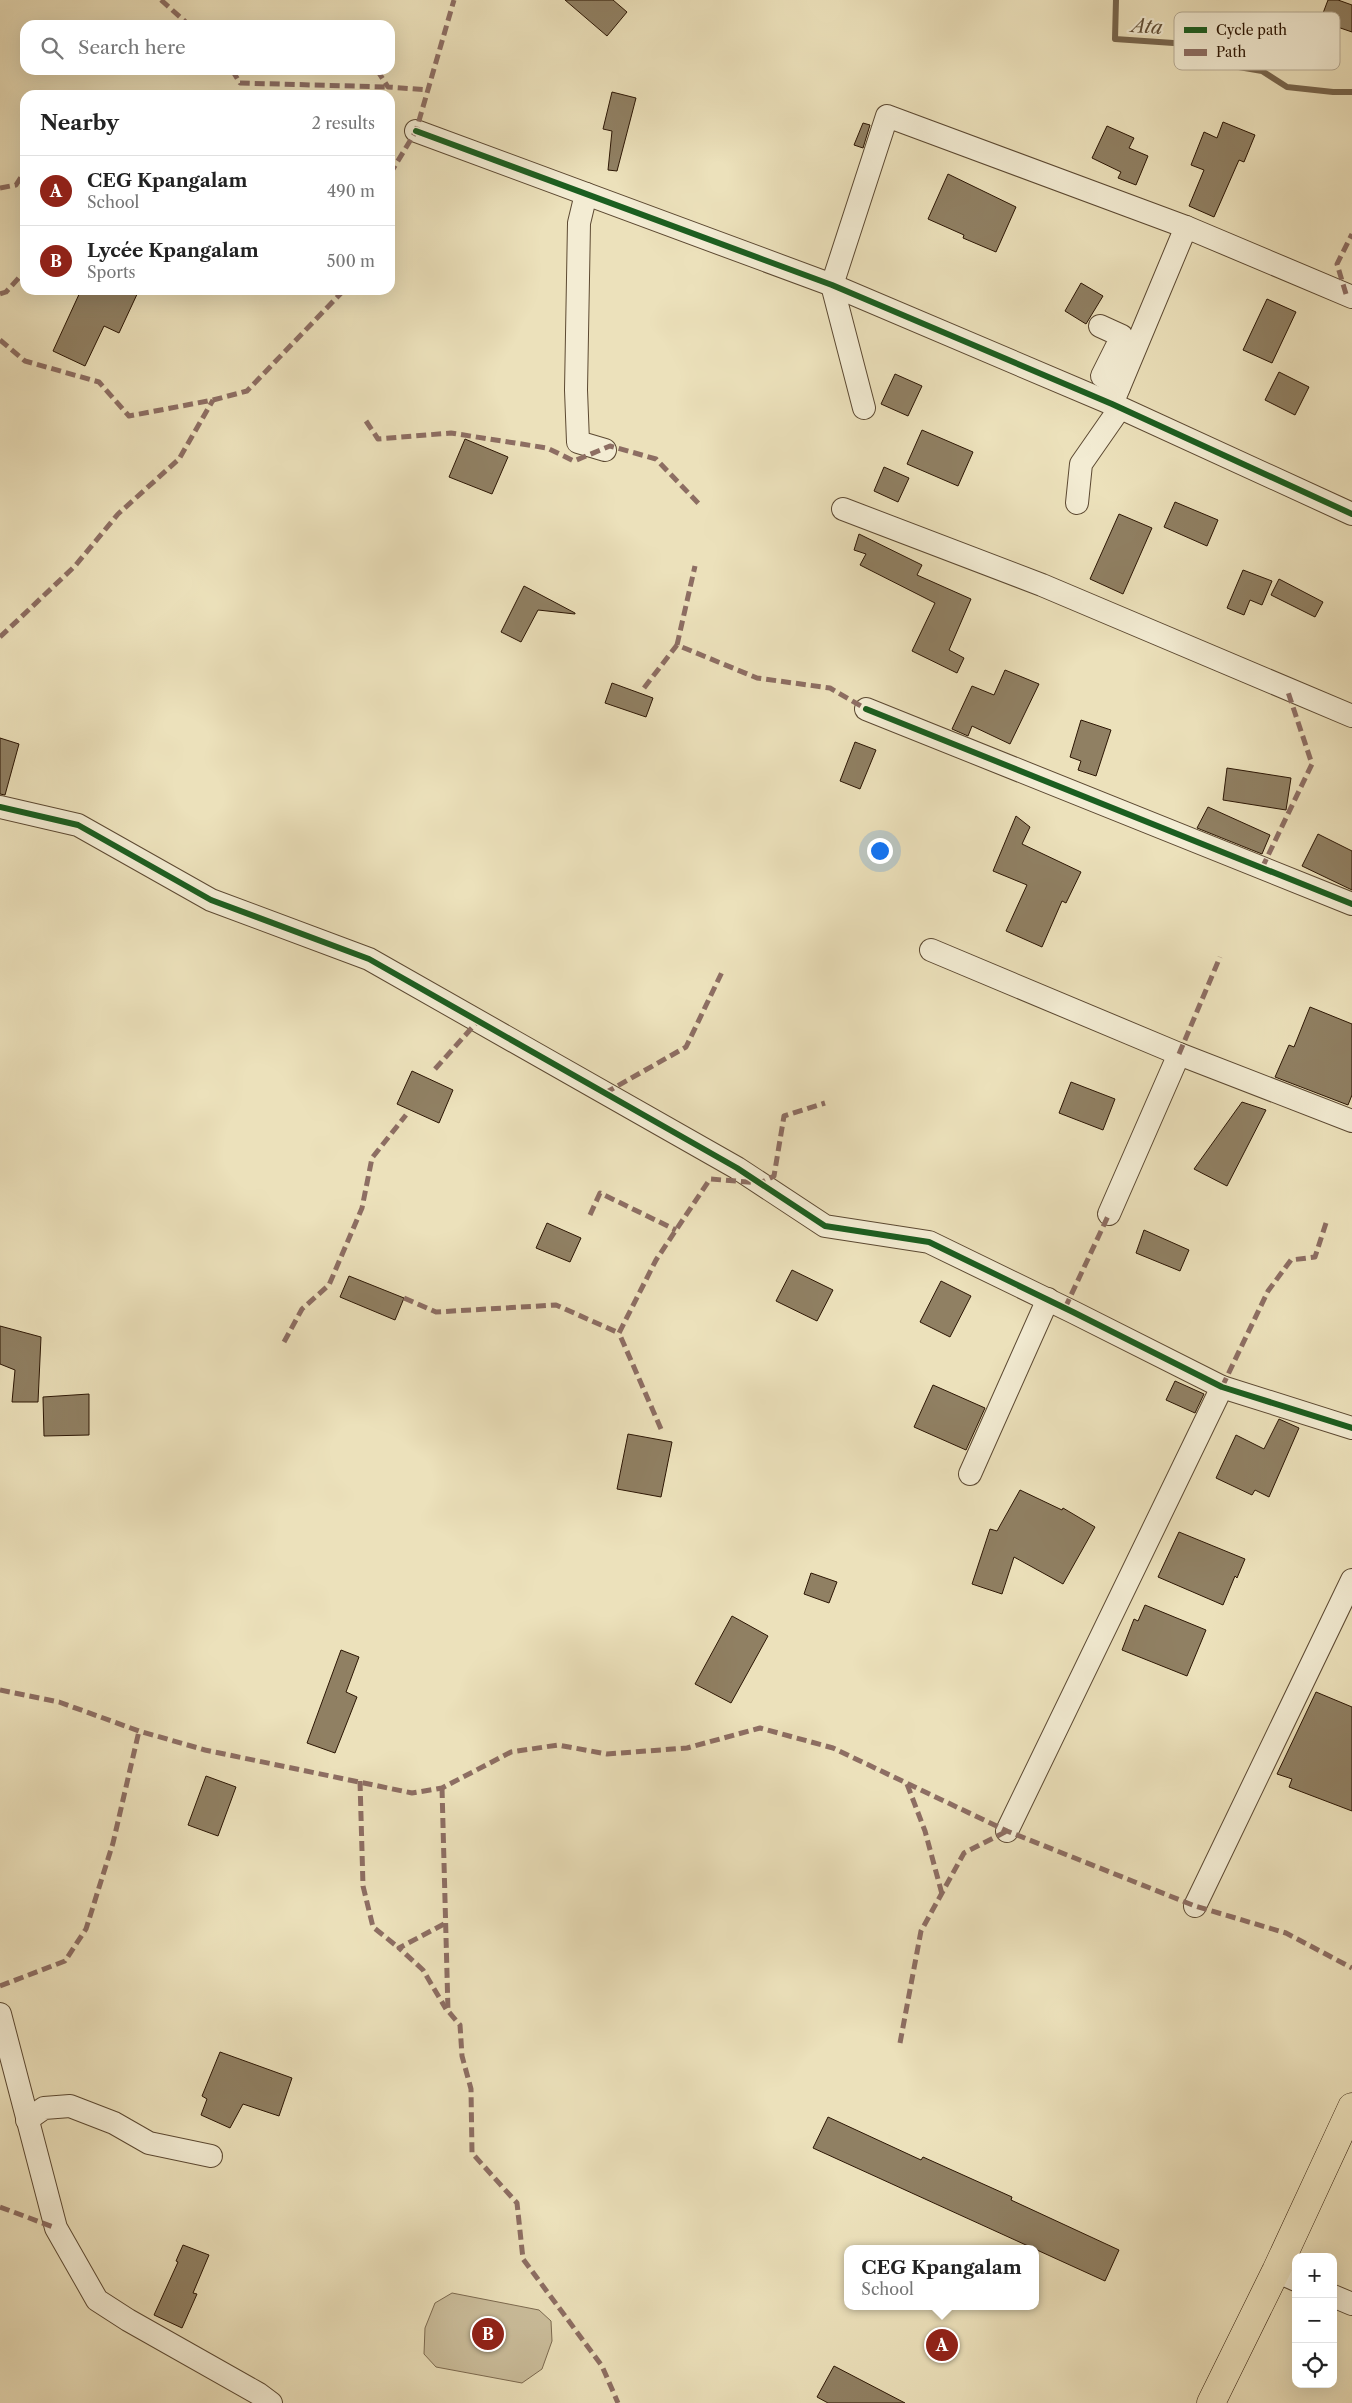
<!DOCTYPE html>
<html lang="en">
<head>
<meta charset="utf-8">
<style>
	:root { --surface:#fff; --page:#f2f2f2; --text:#222; --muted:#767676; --line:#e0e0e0; --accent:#8f2418 }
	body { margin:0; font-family:"Libre Caslon Text",serif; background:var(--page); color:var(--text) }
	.controls { position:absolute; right:15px; bottom:15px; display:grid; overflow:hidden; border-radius:10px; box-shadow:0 5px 20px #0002 }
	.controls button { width:45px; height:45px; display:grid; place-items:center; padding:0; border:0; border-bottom:1px solid var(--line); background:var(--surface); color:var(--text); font:25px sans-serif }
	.you { position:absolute; left:879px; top:850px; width:18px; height:18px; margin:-12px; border:4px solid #fff; border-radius:50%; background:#1a73e8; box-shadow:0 0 0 8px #1a73e833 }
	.badge { display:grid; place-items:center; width:32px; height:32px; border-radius:50%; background:var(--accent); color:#fff; font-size:16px; font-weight:700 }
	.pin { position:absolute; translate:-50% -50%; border:2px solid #fff; box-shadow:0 1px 5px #0006 }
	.popup { position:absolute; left:844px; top:2245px; width:195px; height:65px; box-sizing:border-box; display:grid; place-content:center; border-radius:10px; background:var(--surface); filter:drop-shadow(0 1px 4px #0005); font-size:16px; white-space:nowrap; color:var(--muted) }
	.popup b { font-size:19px; color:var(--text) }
	.popup::after { content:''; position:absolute; left:50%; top:100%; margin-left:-10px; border:10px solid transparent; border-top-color:var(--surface) }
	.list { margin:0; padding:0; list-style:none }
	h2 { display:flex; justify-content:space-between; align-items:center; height:65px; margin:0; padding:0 20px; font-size:21px }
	h2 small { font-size:16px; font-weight:400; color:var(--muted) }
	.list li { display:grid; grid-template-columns:32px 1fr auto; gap:15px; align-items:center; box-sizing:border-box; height:70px; padding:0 20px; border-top:1px solid var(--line) }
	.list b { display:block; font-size:19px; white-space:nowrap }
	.list p { margin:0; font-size:16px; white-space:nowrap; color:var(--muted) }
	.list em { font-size:16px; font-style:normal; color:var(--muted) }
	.icon { flex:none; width:28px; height:28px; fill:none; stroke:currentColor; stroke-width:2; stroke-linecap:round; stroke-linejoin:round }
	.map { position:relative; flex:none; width:1352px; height:2403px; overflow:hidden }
	.search { position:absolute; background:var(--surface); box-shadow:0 5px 20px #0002; left:20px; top:20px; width:375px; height:55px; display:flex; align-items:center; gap:12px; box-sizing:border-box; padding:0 18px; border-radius:15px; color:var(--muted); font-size:19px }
	.panel { position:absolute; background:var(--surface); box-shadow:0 5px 20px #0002; left:20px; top:90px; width:375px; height:205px; border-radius:15px }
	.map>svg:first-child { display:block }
	.green { fill:#cbbe9c; stroke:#7c6a50 }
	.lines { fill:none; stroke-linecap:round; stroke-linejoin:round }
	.stream { stroke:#78664d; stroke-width:6 }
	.building { fill:#908063; stroke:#2c1604 }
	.minor-casing { stroke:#5c4932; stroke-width:24 }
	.highway-casing { stroke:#2c1604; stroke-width:29 }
	.minor { stroke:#f3ecd3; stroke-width:22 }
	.highway { stroke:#ece1bb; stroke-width:28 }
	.quiet { stroke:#8d6e63; stroke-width:5; stroke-dasharray:10 5; stroke-linecap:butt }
	.cycleway-casing { stroke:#f3ecd3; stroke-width:9 }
	.cycleway { stroke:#1b5e20; stroke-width:6 }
	.labels { text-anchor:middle; stroke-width:4.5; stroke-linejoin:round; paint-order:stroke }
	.water-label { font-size:19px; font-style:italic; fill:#5f4c34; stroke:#f3ecd3 }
	.key { fill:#f3ecd3; stroke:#b7ac95; stroke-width:1 }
	.key-label { font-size:14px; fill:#2c1604 }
</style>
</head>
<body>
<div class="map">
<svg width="1352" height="2403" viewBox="0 0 1352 2403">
	<rect width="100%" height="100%" fill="#ece1bb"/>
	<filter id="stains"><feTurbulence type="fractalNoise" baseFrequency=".004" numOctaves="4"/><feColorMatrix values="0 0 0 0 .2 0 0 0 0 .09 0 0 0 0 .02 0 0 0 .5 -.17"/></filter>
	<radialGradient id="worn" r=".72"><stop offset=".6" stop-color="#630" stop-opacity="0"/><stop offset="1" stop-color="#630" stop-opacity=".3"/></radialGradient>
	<path class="green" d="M452 2293 539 2310 551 2321 552 2341 542 2369 522 2383 436 2367 424 2354 425 2328 435 2303Z"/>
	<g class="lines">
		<path class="stream" d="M1116 0 1115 39 1188 44 1204 61 1262 71 1287 87 1333 92H1352"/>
	</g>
	<g class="building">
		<path d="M565 0H613L627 12 607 36Z"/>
		<path d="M1328 0H1338L1352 5V32L1320 21Z"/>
		<path d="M612 92 636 98 617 171 608 170 612 131 603 129Z"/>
		<path d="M1223 122 1255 135 1244 162 1239 160 1214 217 1189 206 1204 170 1191 165 1204 132 1217 138Z"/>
		<path d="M863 123 870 125 863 148 854 145Z"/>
		<path d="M1107 126 1134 138 1129 148 1148 156 1136 185 1118 178 1121 172 1092 158Z"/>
		<path d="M948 174 1016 207 996 252 963 238 964 235 928 219Z"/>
		<path d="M1081 283 1103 296 1086 324 1065 311Z"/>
		<path d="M81 290H139L119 333 104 326 85 366 53 351Z"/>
		<path d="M1267 299 1296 312 1272 363 1243 350Z"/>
		<path d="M1279 372 1309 387 1295 415 1265 400Z"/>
		<path d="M895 374 922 386 908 416 881 404Z"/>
		<path d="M922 430 973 452 958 486 907 464Z"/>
		<path d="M465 439 508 457 492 494 449 477Z"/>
		<path d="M884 467 909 478 898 502 874 491Z"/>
		<path d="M1175 502 1218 520 1207 546 1164 527Z"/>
		<path d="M1119 514 1152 528 1123 594 1090 579Z"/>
		<path d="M859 534 922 565 917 575 971 599 949 650 964 658 957 673 912 651 935 603 860 565 866 554 854 550Z"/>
		<path d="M1243 570 1272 581 1262 605 1250 600 1244 615 1227 608Z"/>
		<path d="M1279 579 1323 602 1315 617 1271 595Z"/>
		<path d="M524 586 575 613V614L538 610 521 642 501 632Z"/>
		<path d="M1005 670 1039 684 1010 744 972 726 968 736 952 729 972 686 994 695Z"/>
		<path d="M612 683 653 698 646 717 605 703Z"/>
		<path d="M1081 720 1111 730 1096 776 1078 770 1081 761 1070 757Z"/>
		<path d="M0 738 19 744 5 795 0 794Z"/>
		<path d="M855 742 876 750 860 789 840 781Z"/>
		<path d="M1227 768 1291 778 1286 810 1223 800Z"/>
		<path d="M1208 807 1270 835 1262 854 1197 828Z"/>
		<path d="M1016 816 1030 827 1022 844 1081 872 1066 903 1062 901 1042 947 1006 931 1027 885 993 871Z"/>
		<path d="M1318 834 1352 851V890L1302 866Z"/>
		<path d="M1310 1007 1352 1024V1095L1348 1105 1275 1077 1289 1045 1294 1047Z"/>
		<path d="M412 1071 453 1090 439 1123 397 1104Z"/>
		<path d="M1071 1082 1115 1099 1103 1130 1059 1113Z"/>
		<path d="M1242 1102 1266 1110 1227 1186 1194 1169Z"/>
		<path d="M547 1223 581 1238 570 1262 536 1248Z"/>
		<path d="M1144 1230 1189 1250 1180 1271 1136 1253Z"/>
		<path d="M792 1270 833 1290 817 1321 776 1301Z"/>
		<path d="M349 1276 404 1298 395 1320 340 1297Z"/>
		<path d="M941 1281 971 1296 950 1337 920 1322Z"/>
		<path d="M0 1326 41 1337 38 1402H12L15 1370 0 1364Z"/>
		<path d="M1175 1381 1204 1394 1195 1413 1166 1400Z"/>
		<path d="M933 1385 985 1408 966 1450 914 1427Z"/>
		<path d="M89 1394V1435L44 1436 43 1397Z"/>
		<path d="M1279 1419 1299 1428 1269 1497 1255 1490 1252 1495 1216 1478 1236 1435 1264 1449Z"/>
		<path d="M628 1434 672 1442 661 1497 617 1489Z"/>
		<path d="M1020 1490 1062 1510 1063 1508 1095 1527 1063 1584 1014 1557 1002 1594 972 1584 990 1529 997 1531Z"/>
		<path d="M1179 1532 1245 1559 1237 1578 1235 1576 1223 1605 1158 1577Z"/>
		<path d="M811 1573 837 1582 829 1603 804 1594Z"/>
		<path d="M1145 1605 1206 1630 1187 1676 1122 1650 1134 1619 1138 1621Z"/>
		<path d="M732 1616 768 1636 731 1703 695 1684Z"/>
		<path d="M341 1650 359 1657 346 1692 357 1697 335 1753 307 1743Z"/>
		<path d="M1316 1692 1352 1707V1811L1289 1787 1292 1779 1277 1774Z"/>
		<path d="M206 1776 236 1787 218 1836 188 1825Z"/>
		<path d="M220 2052 292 2078 279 2116 243 2104 230 2128 201 2115 207 2099 202 2096Z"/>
		<path d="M828 2117 921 2160 923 2157 1012 2197 1011 2200 1119 2250 1105 2281 813 2148Z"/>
		<path d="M183 2245 209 2255 193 2293 197 2294 182 2328 154 2315 178 2262 176 2261Z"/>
		<path d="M834 2366 905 2403H828L817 2397Z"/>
	</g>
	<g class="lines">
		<g class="minor-casing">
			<g id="minor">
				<path d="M416 131 832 285 1112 404 1352 514"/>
				<path d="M586 194 579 223 576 390 578 442 605 450"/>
				<path d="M1100 326 1122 336 1102 376 1119 387"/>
				<path d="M1112 404 1186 227"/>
				<path d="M864 408 832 285 887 116 1186 227 1352 297"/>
				<path d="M1077 503 1081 464 1120 408"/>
				<path d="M843 509 1042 585 1352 716"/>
				<path d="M866 709 1352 904"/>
				<path d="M0 807 78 825 211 900 369 959 737 1168 825 1226 929 1242 1073 1312 1222 1387 1352 1428"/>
				<path d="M931 950 1179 1054 1352 1121"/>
				<path d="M1109 1214 1179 1054"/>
				<path d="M970 1474 1048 1299"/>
				<path d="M1007 1831 1222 1387"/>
				<path d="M1195 1906 1352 1580"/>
				<path d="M0 2014 56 2228 97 2300 128 2320 259 2394 271 2403"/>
				<path d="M27 2120 44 2108 70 2106 114 2123 149 2143 211 2156"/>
				<path d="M1276 2271 1296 2280"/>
				<path d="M1333 2296 1352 2304"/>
			</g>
		</g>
		<g class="highway-casing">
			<path id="highway" d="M1211 2403 1276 2271 1352 2107"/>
		</g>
		<use href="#minor" class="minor"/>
		<use href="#highway" class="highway"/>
		<g class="quiet">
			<path d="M161 0 189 25"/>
			<path d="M232 70 240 83 388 87"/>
			<path d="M377 70 388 87 428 90"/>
			<path d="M390 174 416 131 454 0"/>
			<path d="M0 188 16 185 25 171"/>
			<path d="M0 294 6 292 25 271"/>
			<path d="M1346 294 1337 264 1352 234"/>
			<path d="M0 340 25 361 99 382 129 416 213 400 247 391 344 290"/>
			<path d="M366 421 378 439 451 433 547 448 574 461 610 446 656 459 699 504"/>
			<path d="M0 637 75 566 118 514 179 459 213 400"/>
			<path d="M677 645 695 566"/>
			<path d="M644 688 677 645 757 678 830 688 866 709"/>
			<path d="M1262 868 1312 764 1287 689"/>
			<path d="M1179 1054 1220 957"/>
			<path d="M435 1069 478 1021"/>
			<path d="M605 1093 686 1047 723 970"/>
			<path d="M590 1215 600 1193 676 1230"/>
			<path d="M404 1298 436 1312 556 1305 619 1333"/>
			<path d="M1065 1308 1109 1214"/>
			<path d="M284 1342 302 1309 329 1285 362 1208 372 1158 406 1115"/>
			<path d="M1222 1387 1268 1291 1291 1260 1315 1257 1326 1223"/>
			<path d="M661 1429 619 1333 656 1260 710 1179 760 1183 774 1176 784 1116 825 1103"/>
			<path d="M0 1690 59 1702 139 1731 205 1750 412 1793 442 1788 511 1752 558 1745 607 1754 687 1748 760 1728 833 1748 1007 1831 1195 1906 1286 1933 1352 1968"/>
			<path d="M360 1781 363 1886 373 1927 399 1948"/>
			<path d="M907 1784 925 1831 942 1894"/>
			<path d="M442 1788 448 2011 460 2025 462 2056 471 2089 472 2153 517 2203 523 2259 602 2366 618 2403"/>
			<path d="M444 1924 399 1948 423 1970 446 2009"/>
			<path d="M0 1986 65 1961 86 1929 113 1843 139 1731"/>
			<path d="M900 2043 921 1931 964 1853 1007 1831"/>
			<path d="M0 2207 56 2228"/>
		</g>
		<g class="cycleway-casing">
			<g id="cycleway">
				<path d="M416 131 832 285 1112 404 1352 514"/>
				<path d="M866 709 1352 904"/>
				<path d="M0 807 78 825 211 900 369 959 737 1168 825 1226 929 1242 1073 1312 1222 1387 1352 1428"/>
			</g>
		</g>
		<use href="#cycleway" class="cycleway"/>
	</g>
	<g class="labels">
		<g class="water-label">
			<text transform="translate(1147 26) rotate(4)" y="7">Ata</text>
		</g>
	</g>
	<rect x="1174" y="12" width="166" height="58" rx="8" class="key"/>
	<rect x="1184" y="27" width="23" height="6" fill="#1b5e20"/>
	<rect x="1184" y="49" width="23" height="7" fill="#8d6e63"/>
	<g class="key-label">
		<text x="1216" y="35">Cycle path</text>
		<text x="1216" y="57">Path</text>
	</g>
	<rect width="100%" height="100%" filter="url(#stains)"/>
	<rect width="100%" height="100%" fill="url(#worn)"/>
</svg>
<div class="controls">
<button>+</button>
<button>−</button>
<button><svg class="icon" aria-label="locate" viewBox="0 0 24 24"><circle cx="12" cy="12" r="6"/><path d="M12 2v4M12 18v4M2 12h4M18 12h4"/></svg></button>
</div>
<div class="you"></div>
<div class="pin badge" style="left:942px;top:2345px">A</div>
<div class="popup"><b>CEG Kpangalam</b>School</div>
<div class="pin badge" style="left:488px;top:2334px">B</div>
<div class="search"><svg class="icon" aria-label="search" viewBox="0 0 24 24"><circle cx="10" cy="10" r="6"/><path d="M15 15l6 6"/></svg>Search here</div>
<section class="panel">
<h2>Nearby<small>2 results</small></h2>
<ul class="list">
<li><span class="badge">A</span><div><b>CEG Kpangalam</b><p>School</p></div><em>490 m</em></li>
<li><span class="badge">B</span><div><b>Lycée Kpangalam</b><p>Sports</p></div><em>500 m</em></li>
</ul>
</section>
</div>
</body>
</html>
